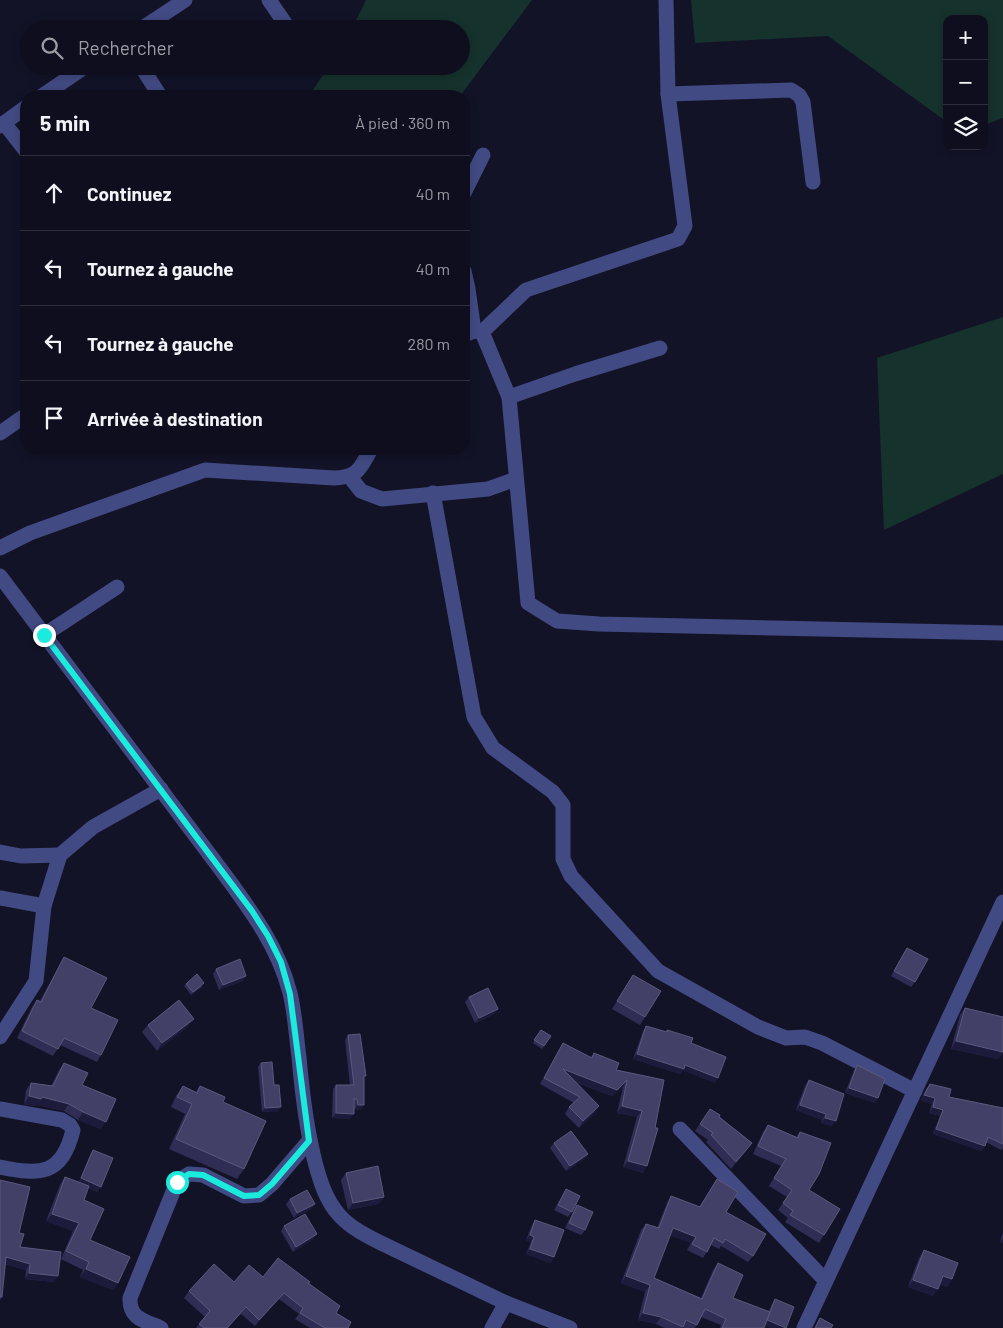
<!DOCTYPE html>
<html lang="fr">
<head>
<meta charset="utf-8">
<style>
	:root { --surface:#0e0e1e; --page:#1c1c2b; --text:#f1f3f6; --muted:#9b9ca4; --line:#2e2e3c }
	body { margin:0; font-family:Barlow,sans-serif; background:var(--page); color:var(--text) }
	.controls { position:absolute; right:15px; top:15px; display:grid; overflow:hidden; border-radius:10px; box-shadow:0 2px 8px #0003 }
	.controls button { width:45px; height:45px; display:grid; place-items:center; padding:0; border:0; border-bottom:1px solid var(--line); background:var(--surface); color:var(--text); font:25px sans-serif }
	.stop { position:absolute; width:15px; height:15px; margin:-11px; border:4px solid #1aebdd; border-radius:50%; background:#fff }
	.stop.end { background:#1aebdd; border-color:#fff; box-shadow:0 1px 5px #0008 }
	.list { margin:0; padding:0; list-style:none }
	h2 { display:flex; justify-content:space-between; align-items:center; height:65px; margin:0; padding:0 20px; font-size:21px }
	h2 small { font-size:16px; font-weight:400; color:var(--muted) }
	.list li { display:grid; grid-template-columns:32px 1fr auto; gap:15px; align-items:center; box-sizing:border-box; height:75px; padding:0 20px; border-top:1px solid var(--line) }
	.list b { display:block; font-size:19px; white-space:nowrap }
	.list em { font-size:16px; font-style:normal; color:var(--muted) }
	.icon { flex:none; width:28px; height:28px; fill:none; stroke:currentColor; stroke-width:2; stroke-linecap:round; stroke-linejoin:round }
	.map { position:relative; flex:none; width:1003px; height:1328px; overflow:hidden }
	.search { position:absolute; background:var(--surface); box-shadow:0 2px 8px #0003; left:20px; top:20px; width:450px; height:55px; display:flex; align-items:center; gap:12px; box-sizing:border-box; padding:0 18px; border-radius:28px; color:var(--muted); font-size:19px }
	.panel { position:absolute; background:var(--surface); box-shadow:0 2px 8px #0003; left:20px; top:90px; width:450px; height:365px; border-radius:20px }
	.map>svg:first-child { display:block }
	.green { fill:#16322c }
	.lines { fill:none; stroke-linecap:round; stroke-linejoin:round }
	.minor { stroke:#424a83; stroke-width:15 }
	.wall { fill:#2f2d54 }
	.shaded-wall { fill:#1c1b3b }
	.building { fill:#424066; stroke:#5a597d }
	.route { stroke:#1aebdd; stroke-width:6 }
</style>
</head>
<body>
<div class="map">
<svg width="1003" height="1328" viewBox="0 0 1003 1328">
	<rect width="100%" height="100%" fill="#131328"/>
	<g class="green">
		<path d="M366 0H532L460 96H309L329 66H461V29H352Z"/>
		<path d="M691 0H1003V118L984 125V19H947V122L828 36 695 43Z"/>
		<path d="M1003 317V474L884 530 877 358Z"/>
	</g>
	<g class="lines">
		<g class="minor">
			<path d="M269 0 289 29"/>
			<path d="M141 29 185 0"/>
			<path d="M141 66 160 96"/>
			<path d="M668 94 791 90 799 95 803 102 813 182"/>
			<path d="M42 96 86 66"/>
			<path d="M4 123 26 151"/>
			<path d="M0 126 26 107"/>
			<path d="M464 193 483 155"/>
			<path d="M464 271 468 289 474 331"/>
			<path d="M482 332 526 290 678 239 685 226 668 94 666 0"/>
			<path d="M464 335 474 331 482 332 509 397 528 603 557 621 599 624 1003 633"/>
			<path d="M509 397 575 374 660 348"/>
			<path d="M0 433 26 415"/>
			<path d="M350 477 361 491 382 499 488 489 516 479"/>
			<path d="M433 493 474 717 493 748 553 792 563 805V859L571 876 658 971 758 1027 786 1038 805 1037 822 1043 915 1091"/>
			<path d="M0 548 30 533 205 470 334 478C359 477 360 468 371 449"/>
			<path d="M0 576 222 871C250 909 278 946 290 993 295 1013 296 1035 299 1057 302 1092 306 1127 315 1162 320 1181 326 1201 340 1216 351 1228 367 1236 381 1243L506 1303 570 1328"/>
			<path d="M44 635 117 587"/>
			<path d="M0 852 21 856 60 855"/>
			<path d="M0 898 44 906"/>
			<path d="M0 1037 36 981 44 906 60 855 93 827 161 789"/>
			<path d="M0 1109 62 1120 70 1125 73 1130C62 1176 40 1175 0 1167"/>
			<path d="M680 1129 825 1280"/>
			<path d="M161 1328C145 1321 129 1319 130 1298L177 1182 189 1174 203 1175 244 1196 259 1195 272 1184 309 1141"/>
			<path d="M492 1328 506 1303"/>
			<path d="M804 1328 1003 902"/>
		</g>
	</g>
	<g class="wall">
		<path d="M907 948 915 982 911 987 891 976Z"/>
		<path d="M64 957 91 1008 101 1055 97 1062 60 1045 53 1056 17 1038 32 1007 37 1000 40 1001 60 964Z"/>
		<path d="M216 969 243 981 219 990 213 974Z"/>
		<path d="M633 975 645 1017 640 1025 612 1009Z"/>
		<path d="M186 984 203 986 191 995 184 986Z"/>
		<path d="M469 997 498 1009 494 1014 475 1023 465 1002Z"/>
		<path d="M965 1008 1003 1052 998 1059 951 1049 960 1015Z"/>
		<path d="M148 1025 188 1026 157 1051 142 1032Z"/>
		<path d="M646 1026 666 1032 667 1030 691 1043 715 1083 683 1070 680 1074 633 1059 643 1031Z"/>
		<path d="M541 1030 551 1036 542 1049 533 1043Z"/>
		<path d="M348 1035 364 1079 361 1110H354V1107L350 1119 332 1118 333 1089 336 1085H350L345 1040Z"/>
		<path d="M563 1043 590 1058 594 1053 616 1070 664 1080 643 1173 623 1167 637 1117 617 1113 623 1087 612 1096 575 1082 595 1113 579 1128 565 1114 569 1107 574 1103 540 1084 559 1050Z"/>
		<path d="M64 1063 82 1085 101 1129 78 1120 64 1111 37 1105 36 1106 24 1104 26 1090 31 1083 51 1086 59 1070Z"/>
		<path d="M261 1063 274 1085 278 1111 262 1112 258 1067Z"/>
		<path d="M857 1065 875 1103 845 1093 854 1070Z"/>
		<path d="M809 1080 832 1126 821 1123 822 1120 796 1110 805 1086Z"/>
		<path d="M930 1084 949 1097 1003 1108V1148L1001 1150 986 1142 985 1146 981 1151 933 1134 940 1116 929 1113 932 1104 921 1100 926 1089Z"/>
		<path d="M183 1086 196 1092 200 1086 223 1102 244 1169 237 1179 169 1149 185 1114 171 1107 176 1096Z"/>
		<path d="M710 1109 752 1143 731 1169 706 1142 708 1140 695 1131Z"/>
		<path d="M768 1125 796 1137 800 1132 809 1190 824 1235 819 1243 785 1222 788 1218 778 1210 787 1197 769 1186 781 1166 753 1154 763 1132Z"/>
		<path d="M554 1143 588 1154 584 1159 566 1171 550 1148Z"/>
		<path d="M93 1150 98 1192 88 1188 84 1200 90 1240 118 1283 113 1290 80 1277 83 1270 61 1259 73 1231 46 1221 60 1185 65 1177 79 1182 90 1155Z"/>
		<path d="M346 1173 384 1197 378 1204 348 1210 341 1180Z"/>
		<path d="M717 1179 726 1212 753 1256 748 1262 721 1246 719 1249 711 1245 703 1258 687 1250 691 1243 670 1235 654 1278 701 1298 713 1270 718 1263 733 1298 769 1311 772 1304 775 1299 794 1307 764 1326V1328H720L721 1325 701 1317 695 1328H684L683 1327 682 1328H665L656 1324 638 1320 645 1292 621 1283 641 1230 646 1224 657 1228 667 1203 671 1196 699 1207Z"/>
		<path d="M0 1180 19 1233 20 1247 54 1282 25 1279 26 1270 5 1264 2 1297 0 1300Z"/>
		<path d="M566 1189 572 1212 568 1217 554 1210Z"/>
		<path d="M290 1199 315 1204 311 1209 294 1218 286 1204Z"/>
		<path d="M577 1205 585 1230 581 1235 565 1228 574 1210Z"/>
		<path d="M535 1220 554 1257 550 1263 526 1254 531 1242 526 1240 532 1225Z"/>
		<path d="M284 1226 317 1234 313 1239 293 1252 281 1231Z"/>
		<path d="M1003 1232V1243L1000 1242Z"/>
		<path d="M924 1250 952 1279 947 1287 940 1284 933 1296 908 1287 919 1258Z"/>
		<path d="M263 1277 308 1283 336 1313 348 1328H310L295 1319 299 1314 279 1299 255 1326 241 1314 228 1328H196L205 1317 184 1298 189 1291 234 1282Z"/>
	</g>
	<g class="shaded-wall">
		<path d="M246 976 243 981 219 990 223 985Z"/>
		<path d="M498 1009 494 1014 475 1023 479 1018Z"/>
		<path d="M194 1019 188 1026 157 1051 162 1043Z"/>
		<path d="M956 1041 1003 1052 998 1059 951 1049Z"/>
		<path d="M637 1054 685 1065 718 1078 715 1083 683 1070 680 1074 633 1059Z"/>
		<path d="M563 1069 627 1080 623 1087 612 1096 558 1075Z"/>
		<path d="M849 1088 878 1098 875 1103 845 1093Z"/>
		<path d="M924 1095 935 1098 932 1104 921 1100Z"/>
		<path d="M29 1096 42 1097 69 1104 64 1111 37 1105 36 1106 24 1104Z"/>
		<path d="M358 1105H364L361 1110H354Z"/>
		<path d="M800 1105 826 1114 822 1120 796 1110Z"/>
		<path d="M599 1106 595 1113 579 1128 583 1121Z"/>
		<path d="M622 1106 642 1111 637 1117 617 1113Z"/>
		<path d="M281 1107 278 1111 262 1112 265 1108Z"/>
		<path d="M933 1107 943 1110 940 1116 929 1113Z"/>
		<path d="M83 1112 106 1122 101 1129 78 1120Z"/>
		<path d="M336 1113 354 1114 350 1119 332 1118Z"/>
		<path d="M825 1118 836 1121 832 1126 821 1123Z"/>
		<path d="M936 1129 985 1146 981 1151 933 1134Z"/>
		<path d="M752 1143 747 1150 731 1169 736 1162Z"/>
		<path d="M588 1154 584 1159 566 1171 570 1166Z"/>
		<path d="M628 1161 647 1166 643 1173 623 1167Z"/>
		<path d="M81 1178 101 1187 98 1192 78 1184Z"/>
		<path d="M384 1197 378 1204 348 1210 353 1203Z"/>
		<path d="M315 1204 311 1209 294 1218 297 1213Z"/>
		<path d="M52 1214 79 1223 73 1231 46 1221Z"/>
		<path d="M673 1228 696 1237 691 1243 668 1235Z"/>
		<path d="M317 1234 313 1239 293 1252 296 1247Z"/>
		<path d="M530 1235 534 1237 531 1242 526 1240Z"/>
		<path d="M1003 1238V1243L1000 1242Z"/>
		<path d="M530 1249 554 1257 550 1263 526 1254Z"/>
		<path d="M6 1257 30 1264 26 1270 2 1263Z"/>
		<path d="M86 1269 118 1283 113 1290 80 1277Z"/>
		<path d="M29 1273 58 1276 54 1282 25 1279Z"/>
		<path d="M626 1276 650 1285 645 1292 621 1283Z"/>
		<path d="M943 1276 952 1279 947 1287 937 1284Z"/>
		<path d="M913 1280 938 1289 933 1296 908 1287Z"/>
		<path d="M284 1293 279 1299 255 1326 259 1320Z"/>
		<path d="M246 1307 241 1314 228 1328H227Z"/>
		<path d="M643 1313 661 1317 656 1324 638 1320Z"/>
		<path d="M767 1320 786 1328H770L764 1326Z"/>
	</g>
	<g class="building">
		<path d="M907 948 928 959 915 982 894 971Z"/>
		<path d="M64 957 107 978 91 1008 118 1020 101 1055 64 1038 58 1049 22 1031 37 1000 41 1002Z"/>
		<path d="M240 959 246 976 223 985 216 969Z"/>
		<path d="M197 974 204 983 193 992 186 984Z"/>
		<path d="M633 975 661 991 645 1017 617 1001Z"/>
		<path d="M488 988 498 1009 479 1018 469 997Z"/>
		<path d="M179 1000 194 1019 162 1043 148 1025Z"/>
		<path d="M965 1008 1003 1017V1052L956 1041Z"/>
		<path d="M646 1026 667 1032V1030L693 1038 691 1043 726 1057 718 1078 685 1065 684 1069 637 1054Z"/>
		<path d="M541 1030 551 1036 544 1046 534 1040Z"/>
		<path d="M360 1034 366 1076H364V1105H358L357 1099H354V1114L336 1113V1085H354L348 1035Z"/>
		<path d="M563 1043 592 1058 594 1053 619 1063 616 1070 664 1080 655 1128H658L647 1166 628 1161 642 1111 622 1106 627 1080 617 1090 563 1069 599 1106 583 1121 569 1107 580 1097 544 1078Z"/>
		<path d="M272 1062 274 1085H279L281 1107 265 1108 261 1063Z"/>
		<path d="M64 1063 88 1073 82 1085 116 1099 106 1122 83 1112 69 1104 42 1097 41 1099 29 1096 31 1083 53 1086Z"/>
		<path d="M857 1065 885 1079 878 1098 849 1088Z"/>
		<path d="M809 1080 844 1094 836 1121 825 1118 826 1114 800 1105Z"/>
		<path d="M930 1084 951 1089 949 1097 1003 1108V1144L988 1137 985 1146 936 1129 943 1110 933 1107 935 1098 924 1095Z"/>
		<path d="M183 1086 197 1093 200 1086 225 1097 223 1102 266 1121 244 1169 176 1139 192 1104 177 1097Z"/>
		<path d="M710 1109 720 1115 719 1117 752 1143 736 1162 711 1135 713 1133 700 1124Z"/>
		<path d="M768 1125 798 1138 800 1132 831 1143 819 1174 809 1190 840 1209 824 1235 790 1215 793 1211 783 1203 792 1190 774 1178 786 1159 758 1146Z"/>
		<path d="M571 1131 588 1154 570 1166 554 1143Z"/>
		<path d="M93 1150 113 1158 101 1187 81 1178Z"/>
		<path d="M378 1166 384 1197 353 1203 346 1173Z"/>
		<path d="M65 1177 89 1186 84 1200 104 1209 90 1240 130 1257 118 1283 86 1269 89 1262 66 1251 79 1223 52 1214Z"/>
		<path d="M717 1179 738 1192 726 1212 766 1234 753 1256 725 1239 723 1243 714 1238 707 1252 692 1244 696 1237 673 1228 654 1278 702 1299 718 1263 743 1275 733 1298 770 1312 764 1328H722L726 1319 705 1309 697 1325 686 1320 683 1327 661 1317 643 1313 650 1285 626 1276 646 1224 659 1228 671 1196 700 1207Z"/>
		<path d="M0 1180 30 1187 19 1233 24 1234 20 1247 61 1252 58 1276 29 1273 30 1264 6 1257 2 1297H0Z"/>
		<path d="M566 1189 580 1196 572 1212 558 1205Z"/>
		<path d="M307 1190 315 1204 297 1213 290 1199Z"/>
		<path d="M577 1205 593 1212 585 1230 569 1223Z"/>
		<path d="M305 1214 317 1234 296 1247 284 1226Z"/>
		<path d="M535 1220 564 1230 554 1257 530 1249 534 1237 530 1235Z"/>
		<path d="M924 1250 958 1263 952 1279 943 1276 938 1289 913 1280Z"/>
		<path d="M278 1258 310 1282 308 1283 340 1306 336 1313 351 1322 348 1328H325L300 1313 303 1308 284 1293 259 1320 246 1307 227 1328H204L199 1324 210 1311 189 1291 214 1264 234 1282 249 1265 263 1277Z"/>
		<path d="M775 1299 794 1307 786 1328 767 1320Z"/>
		<path d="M820 1318 833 1325 831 1328H815Z"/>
	</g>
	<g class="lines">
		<path class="route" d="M44 635 252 911 268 936 281 962 290 994 309 1141 272 1184 259 1195 244 1196 203 1175 189 1174 177 1182"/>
	</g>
</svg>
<div class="controls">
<button>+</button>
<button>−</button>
<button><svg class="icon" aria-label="layers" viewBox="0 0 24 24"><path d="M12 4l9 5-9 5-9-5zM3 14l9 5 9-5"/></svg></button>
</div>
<div class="stop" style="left:177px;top:1182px"></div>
<div class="stop end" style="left:44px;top:635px"></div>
<div class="search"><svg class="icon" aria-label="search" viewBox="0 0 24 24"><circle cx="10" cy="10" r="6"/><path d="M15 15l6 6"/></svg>Rechercher</div>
<section class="panel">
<h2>5 min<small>À pied · 360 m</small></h2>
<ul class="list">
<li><svg class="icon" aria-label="ahead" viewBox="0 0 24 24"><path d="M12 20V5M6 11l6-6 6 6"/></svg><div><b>Continuez</b></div><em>40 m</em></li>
<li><svg class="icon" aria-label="left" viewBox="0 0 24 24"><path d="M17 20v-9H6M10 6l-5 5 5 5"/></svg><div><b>Tournez à gauche</b></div><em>40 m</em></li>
<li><svg class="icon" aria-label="left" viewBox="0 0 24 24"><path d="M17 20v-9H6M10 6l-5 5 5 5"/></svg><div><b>Tournez à gauche</b></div><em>280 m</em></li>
<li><svg class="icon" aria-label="arrive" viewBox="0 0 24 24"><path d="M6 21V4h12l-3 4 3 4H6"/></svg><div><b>Arrivée à destination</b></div></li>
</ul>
</section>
</div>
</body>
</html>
